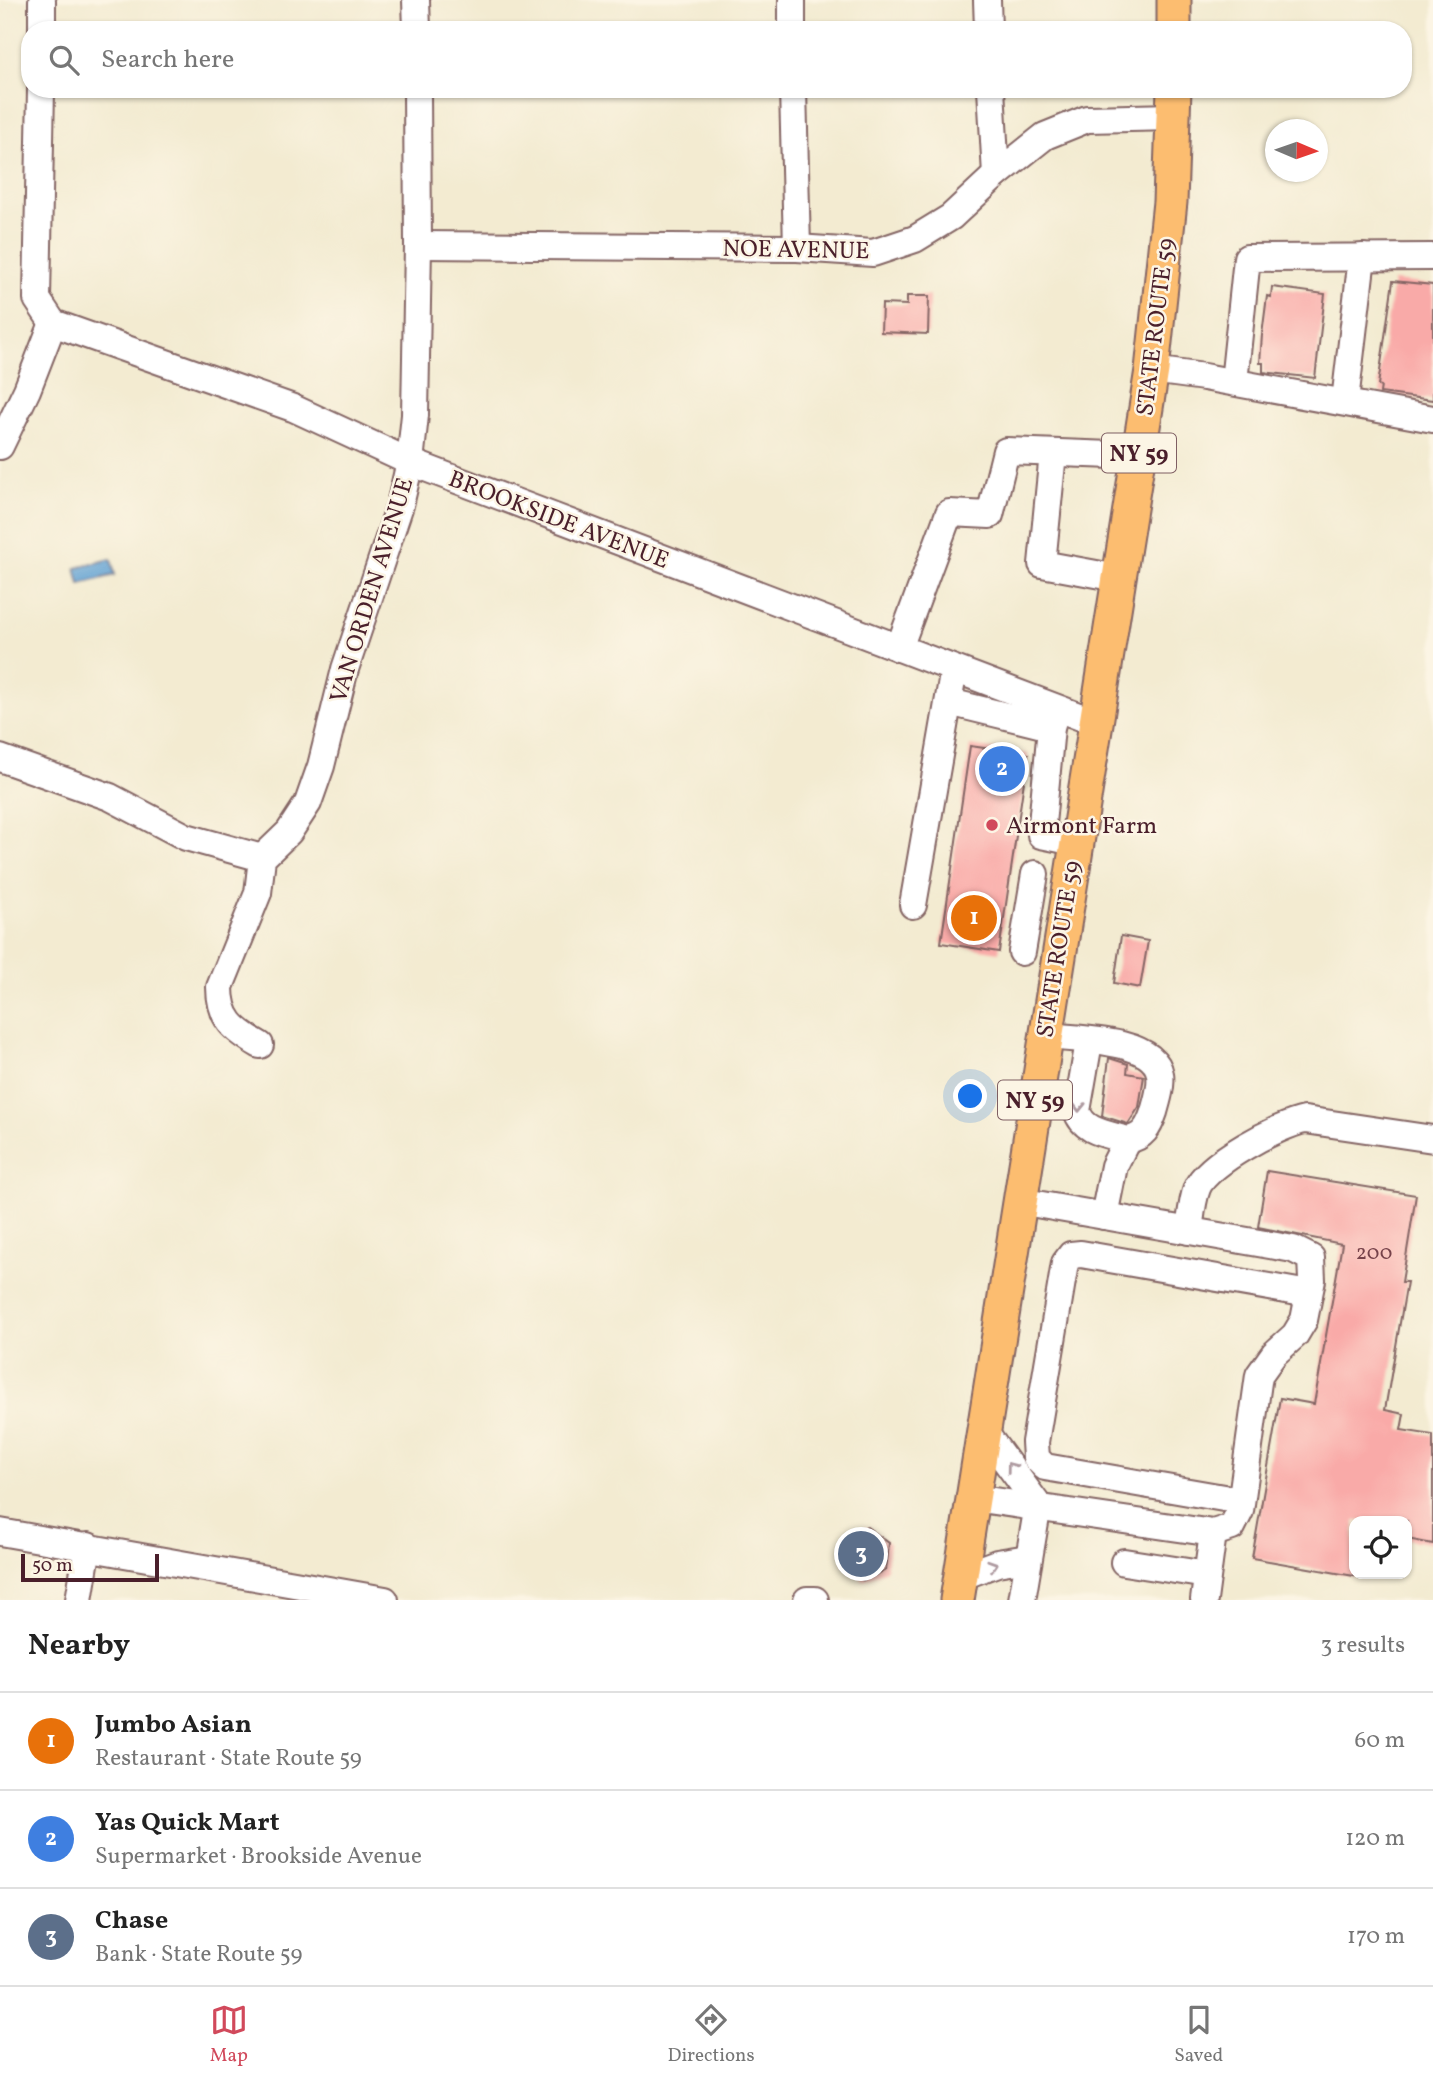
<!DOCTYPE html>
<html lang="en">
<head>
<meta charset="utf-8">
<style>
	:root { --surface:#fff; --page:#f2f2f2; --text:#222; --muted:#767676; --line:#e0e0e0; --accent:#d1495b }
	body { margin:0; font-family:Vollkorn,serif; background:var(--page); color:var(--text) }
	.controls { position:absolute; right:21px; bottom:21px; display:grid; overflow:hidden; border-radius:14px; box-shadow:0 2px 5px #0004 }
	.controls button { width:63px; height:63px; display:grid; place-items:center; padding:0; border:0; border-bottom:2px solid var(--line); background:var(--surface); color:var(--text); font:35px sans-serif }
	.compass { position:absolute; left:1265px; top:119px; width:63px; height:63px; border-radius:50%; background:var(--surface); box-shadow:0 2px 5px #0004; rotate:92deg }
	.scale { position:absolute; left:21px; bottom:18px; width:138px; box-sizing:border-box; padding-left:7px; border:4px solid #4a1f2b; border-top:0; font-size:19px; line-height:24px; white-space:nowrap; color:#4a1f2b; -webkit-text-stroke:5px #fcf5e5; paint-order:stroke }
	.you { position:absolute; left:971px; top:1097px; width:24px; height:24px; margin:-18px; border:5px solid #fff; border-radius:50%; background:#1a73e8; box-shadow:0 0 0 10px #1a73e833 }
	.badge { display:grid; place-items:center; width:46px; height:46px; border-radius:50%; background:var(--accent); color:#fff; font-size:23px; font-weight:700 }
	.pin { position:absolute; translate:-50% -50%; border:4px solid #fff; box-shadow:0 2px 7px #0006 }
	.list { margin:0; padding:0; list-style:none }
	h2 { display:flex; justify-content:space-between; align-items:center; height:91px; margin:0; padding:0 28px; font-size:30px }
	h2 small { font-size:23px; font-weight:400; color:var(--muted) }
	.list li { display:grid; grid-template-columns:46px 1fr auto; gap:21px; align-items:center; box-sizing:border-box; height:98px; padding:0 28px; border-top:2px solid var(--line) }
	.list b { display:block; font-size:26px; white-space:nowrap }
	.list p { margin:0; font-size:23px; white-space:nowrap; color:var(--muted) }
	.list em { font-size:23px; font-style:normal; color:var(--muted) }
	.icon { flex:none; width:38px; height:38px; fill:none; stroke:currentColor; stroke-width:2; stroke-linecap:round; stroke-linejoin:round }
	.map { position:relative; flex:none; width:1433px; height:1600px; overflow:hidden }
	.search { position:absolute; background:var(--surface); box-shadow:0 2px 5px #0004; left:21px; right:21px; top:21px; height:77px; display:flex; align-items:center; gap:18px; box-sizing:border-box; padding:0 24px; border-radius:28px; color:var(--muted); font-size:26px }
	.sheet { height:385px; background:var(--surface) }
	nav { display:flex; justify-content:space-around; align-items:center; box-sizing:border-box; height:98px; border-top:2px solid var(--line); background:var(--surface); font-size:19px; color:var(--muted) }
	nav a { display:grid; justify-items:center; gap:4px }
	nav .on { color:var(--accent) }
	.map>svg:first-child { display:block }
	.water { fill:#60a1d3; stroke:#55607f; stroke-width:2 }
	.building { fill:#f9aaa8 }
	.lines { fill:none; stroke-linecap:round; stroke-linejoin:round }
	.minor-casing { stroke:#856665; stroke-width:30 }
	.major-casing { stroke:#856665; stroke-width:37 }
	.minor { stroke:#fff; stroke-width:26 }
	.major { stroke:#fcbd6f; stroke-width:33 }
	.oneway { stroke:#ae9aa0 }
	.poi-dot { fill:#d1495b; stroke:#fcf5e5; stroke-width:2.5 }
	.labels { text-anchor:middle; stroke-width:5; stroke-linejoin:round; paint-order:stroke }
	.number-label { font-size:21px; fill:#76424a }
	.shield { fill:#fcf5e5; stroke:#7f5f63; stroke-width:2 }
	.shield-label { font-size:23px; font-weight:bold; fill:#4a1f2b }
	.street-label { font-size:24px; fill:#4a1f2b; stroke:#fcf5e5 }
	.poi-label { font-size:24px; fill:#4a1f2b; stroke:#fcf5e5; text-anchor:start }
</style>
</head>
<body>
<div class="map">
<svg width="1433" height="1600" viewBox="0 0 1433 1600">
	<rect width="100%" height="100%" fill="#fcf5e5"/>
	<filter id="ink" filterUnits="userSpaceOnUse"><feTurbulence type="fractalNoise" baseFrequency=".0143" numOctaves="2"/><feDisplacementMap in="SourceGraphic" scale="14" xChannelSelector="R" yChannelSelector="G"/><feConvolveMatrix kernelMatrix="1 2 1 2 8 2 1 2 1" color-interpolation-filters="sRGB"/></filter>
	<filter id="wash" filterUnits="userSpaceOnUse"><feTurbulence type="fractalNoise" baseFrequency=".00686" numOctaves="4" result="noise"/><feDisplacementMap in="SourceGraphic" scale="28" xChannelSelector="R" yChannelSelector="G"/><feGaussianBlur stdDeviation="1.57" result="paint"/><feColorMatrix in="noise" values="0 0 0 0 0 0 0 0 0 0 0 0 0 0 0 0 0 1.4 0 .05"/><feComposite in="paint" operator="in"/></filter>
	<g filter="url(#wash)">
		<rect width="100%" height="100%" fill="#f3ebd1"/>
		<path class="water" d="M111 559 115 575 80 584 76 568Z"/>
		<g id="blocks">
			<g class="building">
				<path d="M1393 281 1433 285V400L1380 393 1381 386 1378 385Z"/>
				<path d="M1272 287 1325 294 1315 378 1263 372V363H1260L1262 335 1267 296 1271 297Z"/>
				<path d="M907 296H929L928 334 881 332 882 304 907 305Z"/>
				<path d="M970 746 1028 754 999 952 941 943Z"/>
				<path d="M1121 936 1148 941 1140 988 1114 983Z"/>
				<path d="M1109 1058 1128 1064 1127 1073 1144 1076 1139 1107 1128 1124 1102 1116Z"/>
				<path d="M1267 1171 1416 1195 1402 1282H1407L1385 1410 1404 1414 1401 1430 1433 1435V1544L1407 1539V1521H1354V1576L1252 1558 1280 1398 1314 1404 1342 1244 1258 1227Z"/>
				<path d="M867 1527 889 1543 886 1570 863 1580 843 1563 845 1535Z"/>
			</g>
		</g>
	</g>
	<g filter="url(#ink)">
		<use href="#blocks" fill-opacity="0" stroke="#856665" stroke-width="2"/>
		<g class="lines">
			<g class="minor-casing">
				<g id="minor">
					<path d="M416 0 417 30"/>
					<path d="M792 0V30"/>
					<path d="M987 0 988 30"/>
					<path d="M42 30V0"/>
					<path d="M41 89 37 299 53 323 293 408 410 462 1094 722"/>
					<path d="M793 89 797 248"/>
					<path d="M991 89 996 175"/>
					<path d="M418 245 797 248 873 253 915 239 951 217 996 175 1045 136 1087 119 1174 117"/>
					<path d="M1152 370 1204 377 1433 419"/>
					<path d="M1234 382 1247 258 1433 257"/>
					<path d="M1345 401 1362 257"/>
					<path d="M0 446 27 390 53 323"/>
					<path d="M1053 453 1042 564 1118 578"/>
					<path d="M899 648 949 513 990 515 1006 451 1139 456"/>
					<path d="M949 702 1051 727 1056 710"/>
					<path d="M1051 727 1041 835 1075 842"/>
					<path d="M0 758 110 797 186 837 262 858"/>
					<path d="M913 905 954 669"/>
					<path d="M1022 952 1035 874"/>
					<path d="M1045 1036C1074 1039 1154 1038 1160 1074 1162 1086 1157 1101 1154 1112 1149 1127 1143 1138 1127 1140L1114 1166 1104 1216"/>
					<path d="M1089 1042 1077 1111C1083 1132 1108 1134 1127 1140"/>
					<path d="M260 1045C234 1030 220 1019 220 987L258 893 262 858 289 832 308 803 321 766 345 669 400 505 410 462 415 415 418 245 417 89"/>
					<path d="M1189 1231C1191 1217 1192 1201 1197 1188 1207 1163 1279 1125 1305 1120L1433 1139"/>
					<path d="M983 1430 1038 1505 1022 1600"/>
					<path d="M973 1498 1213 1533 1232 1527 1240 1511 1259 1375 1274 1354 1295 1335 1304 1320 1312 1280 1311 1258 1293 1249 1019 1201"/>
					<path d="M1241 1501 1045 1467 1036 1458 1035 1442 1065 1263 1071 1255 1081 1254 1309 1294"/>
					<path d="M0 1532 385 1600"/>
					<path d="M1124 1562 1207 1575"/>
					<path d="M960 1577 997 1563 1028 1558"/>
					<path d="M79 1600 88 1546"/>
					<path d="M807 1600H815"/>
					<path d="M1204 1600 1213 1533"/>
				</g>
			</g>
			<g class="major-casing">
				<g id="major">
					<path d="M1174 30V0"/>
					<path d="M957 1600 1152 370 1170 202 1174 89"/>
				</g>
			</g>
			<use href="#minor" class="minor"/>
			<use href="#major" class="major"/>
		</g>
		<defs><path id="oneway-chevron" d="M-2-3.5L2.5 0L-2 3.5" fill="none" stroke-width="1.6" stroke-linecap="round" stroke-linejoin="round" transform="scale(1.75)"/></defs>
		<g class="oneway">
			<use href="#oneway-chevron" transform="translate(1079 1107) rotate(91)"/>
			<use href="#oneway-chevron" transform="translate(1011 1467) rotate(-127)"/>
			<use href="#oneway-chevron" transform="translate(993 1565) rotate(-18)"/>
		</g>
	</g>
	<circle class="poi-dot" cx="992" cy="825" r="7"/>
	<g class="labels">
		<g class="number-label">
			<text x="1374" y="1259">200</text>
		</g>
		<g class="shield">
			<rect x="1102" y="433.5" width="74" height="39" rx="5"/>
			<rect x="998" y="1080.5" width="74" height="39" rx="5"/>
		</g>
		<g class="shield-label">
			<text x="1139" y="461">NY 59</text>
			<text x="1035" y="1108">NY 59</text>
		</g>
		<g class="street-label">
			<text transform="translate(796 249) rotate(1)" y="8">NOE AVENUE</text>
			<text transform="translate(1155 327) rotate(-83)" y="8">STATE ROUTE 59</text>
			<text transform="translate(559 519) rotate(21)" y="8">BROOKSIDE AVENUE</text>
			<text transform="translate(371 590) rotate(-73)" y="8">VAN ORDEN AVENUE</text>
			<text transform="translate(1058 949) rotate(-81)" y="8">STATE ROUTE 59</text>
		</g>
		<g class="poi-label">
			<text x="1006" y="833">Airmont Farm</text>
		</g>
	</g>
</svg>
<div class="controls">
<button><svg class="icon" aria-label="locate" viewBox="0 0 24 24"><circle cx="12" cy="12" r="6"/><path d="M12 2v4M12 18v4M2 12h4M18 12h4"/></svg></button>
</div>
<svg class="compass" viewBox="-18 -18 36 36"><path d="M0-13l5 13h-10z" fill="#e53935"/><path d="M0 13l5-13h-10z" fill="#767676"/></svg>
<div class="scale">50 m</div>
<div class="you"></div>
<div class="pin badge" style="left:974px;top:918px;background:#e8710a">1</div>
<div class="pin badge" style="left:1002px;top:769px;background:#3f7fe0">2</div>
<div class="pin badge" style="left:861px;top:1554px;background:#5c6f8a">3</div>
<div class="search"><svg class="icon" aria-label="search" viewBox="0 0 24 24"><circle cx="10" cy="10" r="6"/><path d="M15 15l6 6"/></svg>Search here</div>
</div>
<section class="sheet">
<h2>Nearby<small>3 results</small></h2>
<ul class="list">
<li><span class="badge" style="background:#e8710a">1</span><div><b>Jumbo Asian</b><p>Restaurant · State Route 59</p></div><em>60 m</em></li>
<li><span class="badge" style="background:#3f7fe0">2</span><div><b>Yas Quick Mart</b><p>Supermarket · Brookside Avenue</p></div><em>120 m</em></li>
<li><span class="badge" style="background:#5c6f8a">3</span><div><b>Chase</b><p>Bank · State Route 59</p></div><em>170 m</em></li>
</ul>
</section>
<nav>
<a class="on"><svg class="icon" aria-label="map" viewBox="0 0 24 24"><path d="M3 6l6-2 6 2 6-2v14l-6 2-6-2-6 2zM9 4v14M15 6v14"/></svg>Map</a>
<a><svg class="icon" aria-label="directions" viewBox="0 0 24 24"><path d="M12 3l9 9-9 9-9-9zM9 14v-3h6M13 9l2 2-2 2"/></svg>Directions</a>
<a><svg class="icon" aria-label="saved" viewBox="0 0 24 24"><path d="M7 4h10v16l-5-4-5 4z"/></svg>Saved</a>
</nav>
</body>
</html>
